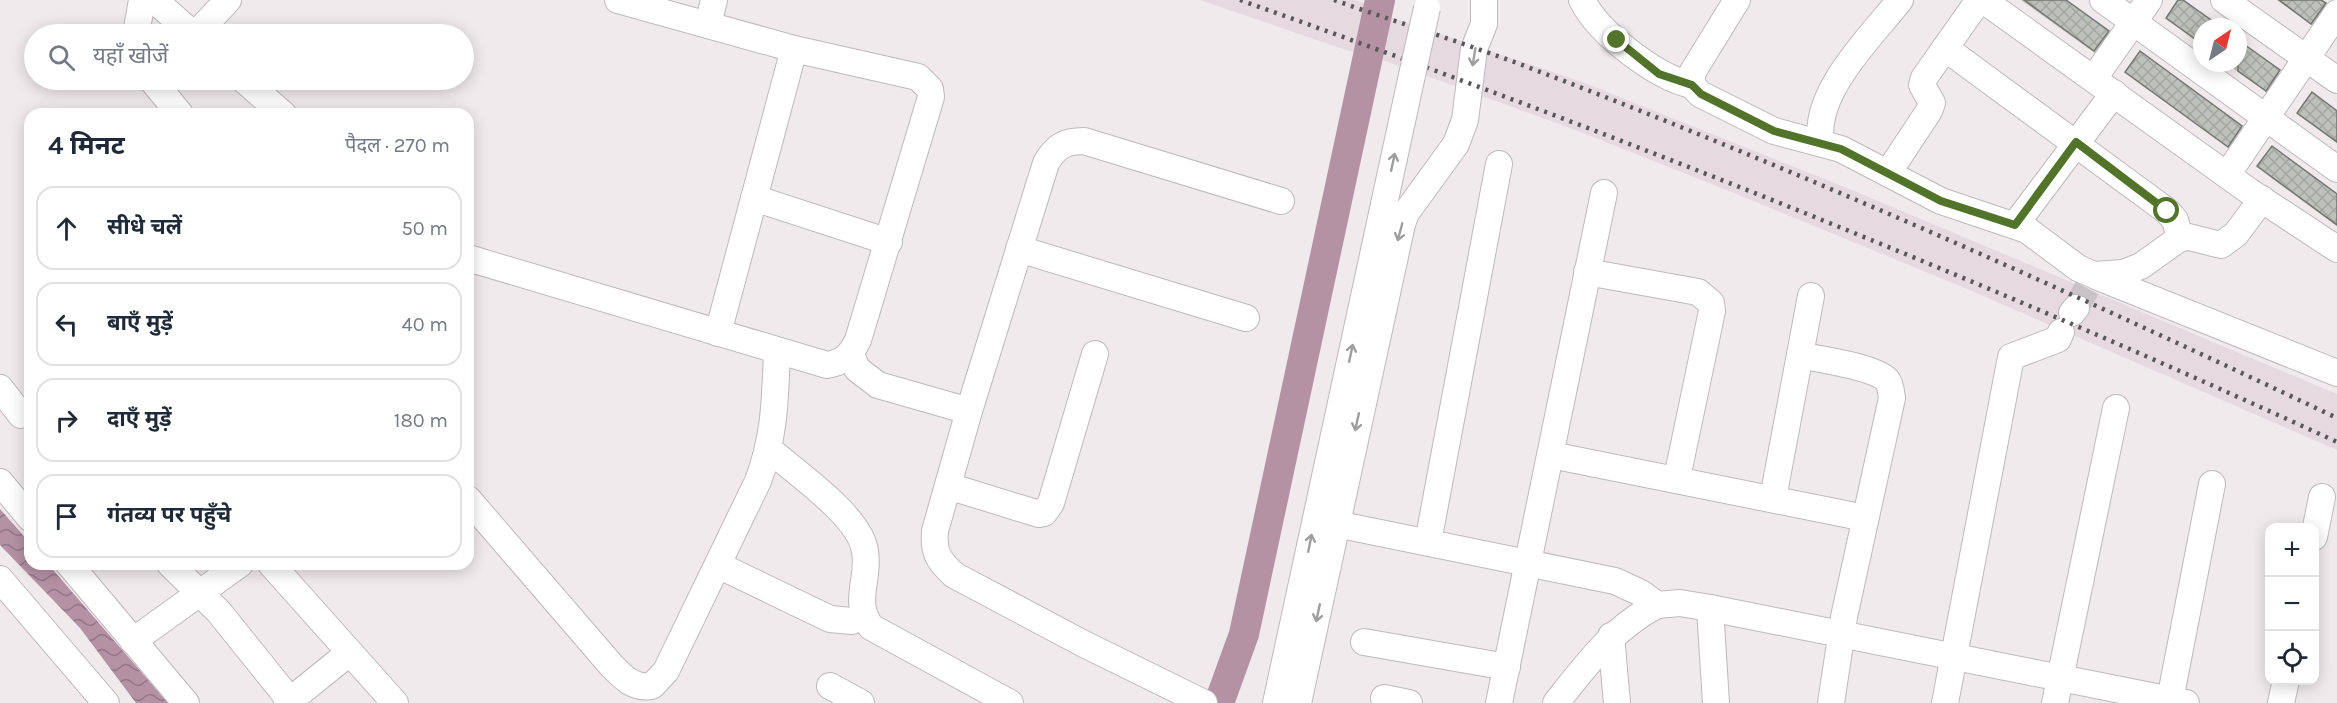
<!DOCTYPE html>
<html lang="hi">
<head>
<meta charset="utf-8">
<style>
	:root { --surface:#fff; --page:#f2f2f3; --text:#1f2937; --muted:#747a83; --line:#e0e1e3 }
	body { margin:0; font-family:Karla,"Noto Sans Devanagari",sans-serif; background:var(--page); color:var(--text) }
	.controls { position:absolute; right:18px; bottom:18px; display:grid; overflow:hidden; border-radius:12px; box-shadow:0 3px 15px #0003 }
	.controls button { width:54px; height:54px; display:grid; place-items:center; padding:0; border:0; border-bottom:2px solid var(--line); background:var(--surface); color:var(--text); font:30px sans-serif }
	.compass { position:absolute; left:2193px; top:18px; width:54px; height:54px; border-radius:50%; background:var(--surface); box-shadow:0 3px 15px #0003; rotate:35deg }
	.stop { position:absolute; width:18px; height:18px; margin:-14px; border:4px solid #52732a; border-radius:50%; background:#fff }
	.stop.end { background:#52732a; border-color:#fff; box-shadow:0 2px 6px #0008 }
	.list { margin:0; padding:0; list-style:none }
	h2 { display:flex; justify-content:space-between; align-items:center; height:78px; margin:0; padding:0 24px; font-size:26px }
	h2 small { font-size:20px; font-weight:400; color:var(--muted) }
	.list li { display:grid; grid-template-columns:39px 1fr auto; gap:18px; align-items:center; box-sizing:border-box; height:84px; margin:0 12px 12px; padding:0 12px; border:2px solid var(--line); border-radius:18px }
	.list b { display:block; font-size:22px; white-space:nowrap }
	.list em { font-size:20px; font-style:normal; color:var(--muted) }
	.icon { flex:none; width:33px; height:33px; fill:none; stroke:currentColor; stroke-width:2; stroke-linecap:round; stroke-linejoin:round }
	.map { position:relative; flex:none; width:2337px; height:703px; overflow:hidden }
	.search { position:absolute; background:var(--surface); box-shadow:0 3px 15px #0003; left:24px; top:24px; width:450px; height:66px; display:flex; align-items:center; gap:15px; box-sizing:border-box; padding:0 21px; border-radius:33px; color:var(--muted); font-size:22px }
	.panel { position:absolute; background:var(--surface); box-shadow:0 3px 15px #0003; left:24px; top:108px; width:450px; height:462px; border-radius:18px }
	.map>svg:first-child { display:block }
	.built { fill:#e6d9df }
	.water { fill:url(#water-waves) }
	.shadow { fill:#0003 }
	.lines { fill:none; stroke-linecap:round; stroke-linejoin:round }
	.river { stroke:#b491a3; stroke-width:30 }
	.building { fill:url(#building-cross-hatch); stroke:#747672; stroke-width:1.5 }
	.minor-tunnel { stroke:#c8c3c6; stroke-width:26; stroke-dasharray:26 13; stroke-linecap:butt }
	.minor-casing { stroke:#beb9bc; stroke-width:28 }
	.minor { stroke:#fff; stroke-width:26 }
	.rail { stroke:#5a5759; stroke-width:4.5; stroke-dasharray:3 6; stroke-linecap:butt }
	.minor-bridge-casing { stroke:#beb9bc; stroke-width:28; stroke-linecap:butt }
	.minor-bridge { stroke:#fff; stroke-width:26 }
	.oneway { stroke:#9f9e9f }
	.route { stroke:#52732a; stroke-width:8 }
</style>
</head>
<body>
<div class="map">
<svg width="2337" height="703" viewBox="0 0 2337 703">
	<defs>
		<pattern id="water-waves" width="16" height="10" patternUnits="userSpaceOnUse" patternTransform="scale(1.5)"><rect width="16" height="10" fill="#b491a3"/><path d="M0 5q4-4 8 0t8 0" fill="none" stroke="#937685"/></pattern>
		<pattern id="building-cross-hatch" width="8" height="8" patternUnits="userSpaceOnUse" patternTransform="scale(1.5)"><rect width="8" height="8" fill="#bdc0bb"/><path d="M0 0l8 8M0 8l8-8" fill="none" stroke="#a3a5a1"/></pattern>
	</defs>
	<rect width="100%" height="100%" fill="#f0eaed"/>
	<g class="built">
		<path d="M1200 0H1354L1366 4 1358 54Z"/>
		<path d="M1390 17 1582 82 1847 188 2337 394V450L1972 291 1734 193 1578 131 1380 59Z"/>
	</g>
	<path class="water" d="M0 509 30 543V564H48L168 703H136L80 628 0 545Z"/>
	<g class="shadow">
		<path d="M2021 0H2063L2119 43 2106 61Z"/>
		<path d="M2180 0 2218 27H2202V46L2168 18Z"/>
		<path d="M2277 0H2318L2335 15 2323 33Z"/>
		<path d="M2238 41 2290 82 2277 100 2226 63H2238Z"/>
		<path d="M2127 71 2241 127 2252 138 2239 156Z"/>
		<path d="M2337 112V143L2299 113Z"/>
		<path d="M2259 166 2337 196V226L2270 177Z"/>
	</g>
	<g class="lines">
		<path class="river" d="M1219 703 1244 634 1380 0"/>
	</g>
	<g class="building">
		<path d="M2024 0H2066L2109 31 2094 51Z"/>
		<path d="M2178 0H2183L2221 27H2202V44L2166 18Z"/>
		<path d="M2279 0H2321L2326 3 2311 24Z"/>
		<path d="M2238 40 2280 70 2266 91 2238 71Z"/>
		<path d="M2140 51 2242 126 2228 147 2125 72Z"/>
		<path d="M2312 92 2337 111V142L2297 113Z"/>
		<path d="M2272 146 2337 194V225L2257 166Z"/>
	</g>
	<g class="lines">
		<path class="minor-tunnel" d="M2076 308 2087 288"/>
		<g class="minor-casing">
			<g id="minor">
				<path d="M154 0 193 34"/>
				<path d="M1582 0C1598 33 1657 78 1692 85"/>
				<path d="M1737 0 1692 73V85L1700 94 1774 131 1841 149 1941 201 2027 230 2078 268 2094 275 2123 273 2141 266 2180 238 2189 237 2221 245 2236 234 2262 199"/>
				<path d="M1983 0 2249 191 2337 249"/>
				<path d="M2103 0 2337 169"/>
				<path d="M2224 0 2337 80"/>
				<path d="M708 25 714 0"/>
				<path d="M136 34 142 0"/>
				<path d="M196 34 228 0"/>
				<path d="M1945 48 2167 211 2175 220 2180 238"/>
				<path d="M2094 78 2149 0"/>
				<path d="M152 80 180 114"/>
				<path d="M244 80 283 114"/>
				<path d="M1821 142C1813 92 1871 37 1900 0"/>
				<path d="M1888 173 1929 111 1932 103 1922 85 1924 78 1979 0"/>
				<path d="M2227 175 2337 13"/>
				<path d="M754 198 889 242"/>
				<path d="M2015 225 2114 93"/>
				<path d="M1019 249 1246 318"/>
				<path d="M468 258 827 365C844 362 850 356 858 340L931 97 930 89 918 77 794 49 618 0"/>
				<path d="M1587 272 1698 292 1711 303 1712 311 1677 478"/>
				<path d="M2098 277 2337 373"/>
				<path d="M2072 313 2076 308"/>
				<path d="M718 333 794 49"/>
				<path d="M851 354 857 369 878 385 969 411"/>
				<path d="M1800 355C1820 360 1873 366 1887 380 1891 386 1891 392 1892 398L1844 617 1831 703"/>
				<path d="M0 388 21 415"/>
				<path d="M770 450C796 473 860 516 865 551 870 579 852 601 871 627L1010 703"/>
				<path d="M1551 455 1865 518"/>
				<path d="M0 482 30 518"/>
				<path d="M948 486 1039 514 1044 513 1051 503 1095 354"/>
				<path d="M1773 498 1811 296"/>
				<path d="M468 499 611 665C623 677 633 689 652 686L666 671 758 481C775 436 775 399 777 351"/>
				<path d="M1336 524 1615 581 1641 593 1657 605 1680 603 1710 608 2186 703"/>
				<path d="M2314 537 2322 497"/>
				<path d="M1428 542 1499 164"/>
				<path d="M69 564 186 703"/>
				<path d="M170 564 219 612 292 703"/>
				<path d="M271 564 395 703"/>
				<path d="M718 565 830 619 852 621 863 616"/>
				<path d="M0 579 106 703"/>
				<path d="M1710 608 1716 703"/>
				<path d="M1611 636 1617 703"/>
				<path d="M133 641 240 564"/>
				<path d="M1364 642 1507 667"/>
				<path d="M830 686 861 703"/>
				<path d="M1384 698 1409 703"/>
				<path d="M2170 700 2212 484"/>
				<path d="M287 703 349 653"/>
				<path d="M1204 703 1084 644 954 575C939 561 933 553 935 531L969 411 1046 163C1056 146 1065 141 1084 141L1281 201"/>
				<path d="M1276 703 1412 75"/>
				<path d="M1298 703 1402 224 1406 213 1456 144 1465 120 1474 49 1484 24V0"/>
				<path d="M1499 703 1604 193"/>
				<path d="M1556 703C1586 665 1613 628 1657 605"/>
				<path d="M1945 703 2011 357 2058 339 2061 332"/>
				<path d="M2055 703 2116 408"/>
				<path d="M2281 703 2286 680"/>
			</g>
		</g>
		<use href="#minor" class="minor"/>
		<g class="rail">
			<path d="M1240 0C1612 132 1979 277 2337 442"/>
			<path d="M1334 0C1399 23 1465 43 1530 68 1804 172 2072 292 2337 418"/>
		</g>
		<g class="minor-bridge-casing">
			<path id="minor-bridge" d="M1412 75 1427 8"/>
		</g>
		<use href="#minor-bridge" class="minor-bridge"/>
	</g>
	<defs><path id="oneway-shaft" d="M-6 0H5M1.5-3L5.5 0L1.5 3" fill="none" stroke-width="1.6" stroke-linecap="round" stroke-linejoin="round" transform="scale(1.5)"/></defs>
	<g class="oneway">
		<use href="#oneway-shaft" transform="translate(1474 57) rotate(99)"/>
		<use href="#oneway-shaft" transform="translate(1393 162) rotate(-78)"/>
		<use href="#oneway-shaft" transform="translate(1400 232) rotate(105)"/>
		<use href="#oneway-shaft" transform="translate(1351 353) rotate(-78)"/>
		<use href="#oneway-shaft" transform="translate(1357 422) rotate(102)"/>
		<use href="#oneway-shaft" transform="translate(1310 543) rotate(-79)"/>
		<use href="#oneway-shaft" transform="translate(1318 613) rotate(102)"/>
	</g>
	<g class="lines">
		<path class="route" d="M1617 40 1659 74 1692 85 1701 94 1774 131 1841 149 1941 201 2015 225 2076 142 2167 211"/>
	</g>
</svg>
<div class="controls">
<button>+</button>
<button>−</button>
<button><svg class="icon" aria-label="locate" viewBox="0 0 24 24"><circle cx="12" cy="12" r="6"/><path d="M12 2v4M12 18v4M2 12h4M18 12h4"/></svg></button>
</div>
<svg class="compass" viewBox="-18 -18 36 36"><path d="M0-13l5 13h-10z" fill="#e53935"/><path d="M0 13l5-13h-10z" fill="#747a83"/></svg>
<div class="stop" style="left:2167px;top:211px"></div>
<div class="stop end" style="left:1617px;top:40px"></div>
<div class="search"><svg class="icon" aria-label="search" viewBox="0 0 24 24"><circle cx="10" cy="10" r="6"/><path d="M15 15l6 6"/></svg>यहाँ खोजें</div>
<section class="panel">
<h2>4 मिनट<small>पैदल · 270 m</small></h2>
<ul class="list">
<li><svg class="icon" aria-label="ahead" viewBox="0 0 24 24"><path d="M12 20V5M6 11l6-6 6 6"/></svg><div><b>सीधे चलें</b></div><em>50 m</em></li>
<li><svg class="icon" aria-label="left" viewBox="0 0 24 24"><path d="M17 20v-9H6M10 6l-5 5 5 5"/></svg><div><b>बाएँ मुड़ें</b></div><em>40 m</em></li>
<li><svg class="icon" aria-label="right" viewBox="0 0 24 24"><path d="M7 20v-9h11M14 6l5 5-5 5"/></svg><div><b>दाएँ मुड़ें</b></div><em>180 m</em></li>
<li><svg class="icon" aria-label="arrive" viewBox="0 0 24 24"><path d="M6 21V4h12l-3 4 3 4H6"/></svg><div><b>गंतव्य पर पहुँचे</b></div></li>
</ul>
</section>
</div>
</body>
</html>
